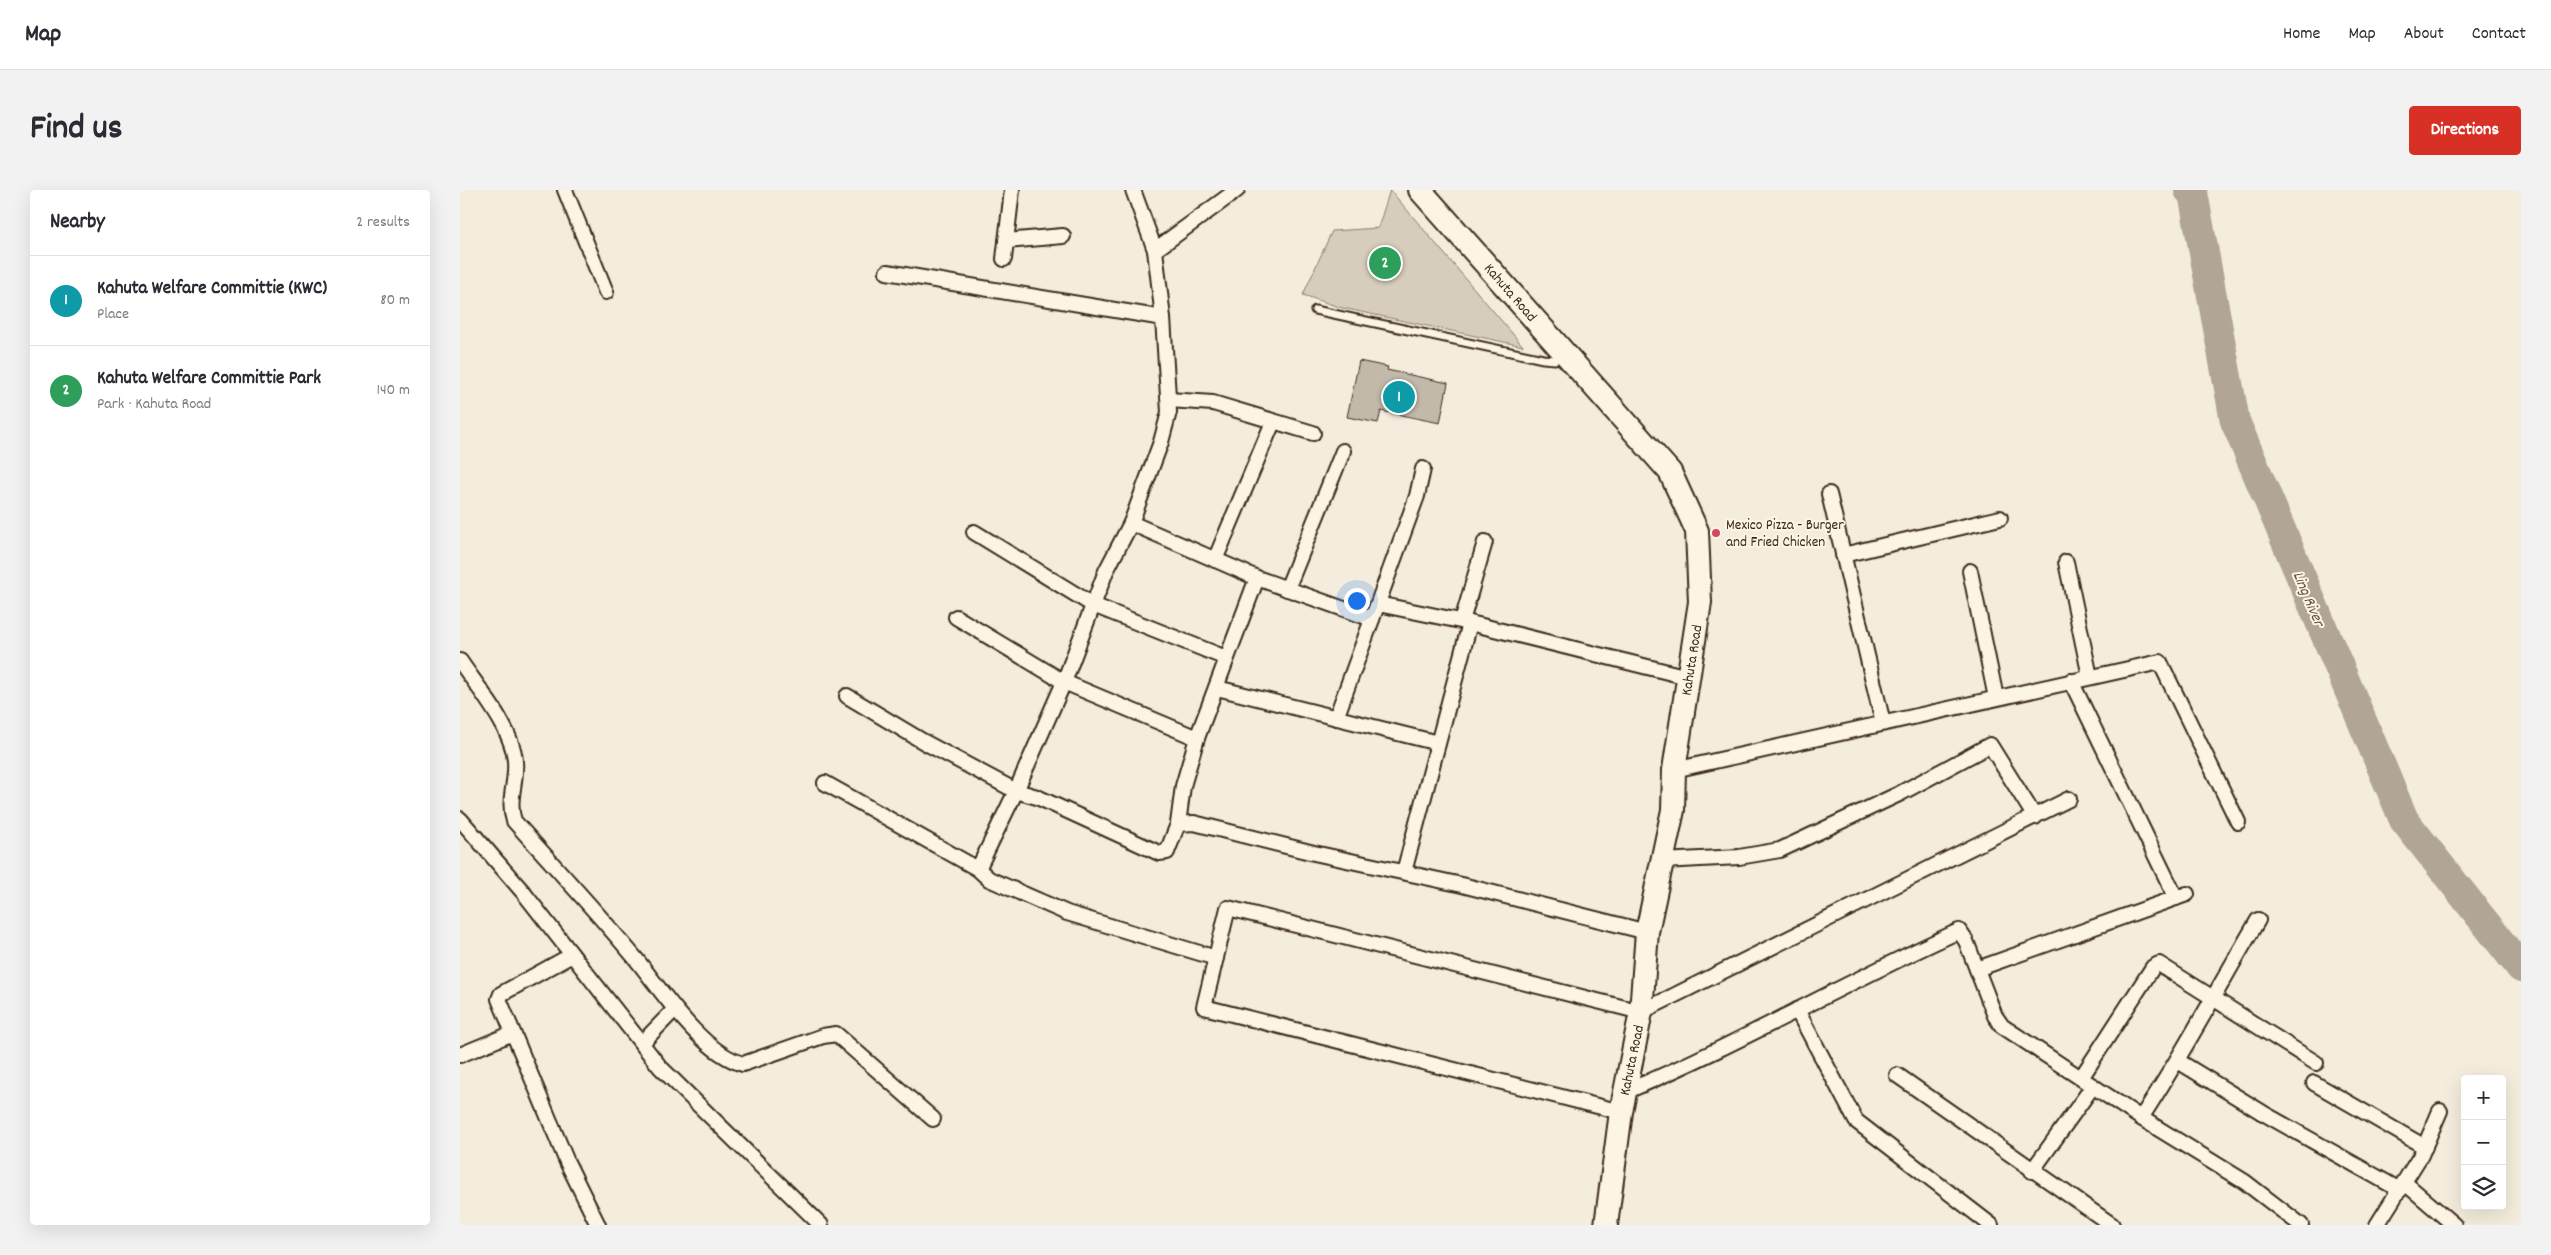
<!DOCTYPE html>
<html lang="en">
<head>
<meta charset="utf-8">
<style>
	:root { --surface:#fff; --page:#f2f2f3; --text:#2b2b33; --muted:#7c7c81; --line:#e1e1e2; --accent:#d93025 }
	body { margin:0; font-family:Dekko,sans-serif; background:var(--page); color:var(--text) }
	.controls { position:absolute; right:15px; bottom:15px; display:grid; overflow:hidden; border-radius:5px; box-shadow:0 5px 20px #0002 }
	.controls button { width:45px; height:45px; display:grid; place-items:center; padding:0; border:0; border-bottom:1px solid var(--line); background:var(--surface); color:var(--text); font:25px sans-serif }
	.you { position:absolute; left:896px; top:410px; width:18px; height:18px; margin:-12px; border:4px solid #fff; border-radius:50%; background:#1a73e8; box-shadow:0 0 0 8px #1a73e833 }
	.badge { display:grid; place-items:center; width:32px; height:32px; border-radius:50%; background:var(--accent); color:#fff; font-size:16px; font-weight:700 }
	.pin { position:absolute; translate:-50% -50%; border:2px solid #fff; box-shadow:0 1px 5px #0006 }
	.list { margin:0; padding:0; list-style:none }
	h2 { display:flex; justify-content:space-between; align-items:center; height:65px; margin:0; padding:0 20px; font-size:21px }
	h2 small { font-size:16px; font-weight:400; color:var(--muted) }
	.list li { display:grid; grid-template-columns:32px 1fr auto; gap:15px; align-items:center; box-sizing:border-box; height:90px; padding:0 20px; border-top:1px solid var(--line) }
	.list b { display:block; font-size:19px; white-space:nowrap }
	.list p { margin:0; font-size:16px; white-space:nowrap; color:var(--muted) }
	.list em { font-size:16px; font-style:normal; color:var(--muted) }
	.icon { flex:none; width:28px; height:28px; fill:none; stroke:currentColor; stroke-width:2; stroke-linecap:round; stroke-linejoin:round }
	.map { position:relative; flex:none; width:2061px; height:1035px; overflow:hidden; border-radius:5px }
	header { display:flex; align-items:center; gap:30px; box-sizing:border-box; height:70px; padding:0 25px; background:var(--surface); border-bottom:1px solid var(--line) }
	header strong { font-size:24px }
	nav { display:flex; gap:28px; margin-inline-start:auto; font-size:18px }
	.intro { display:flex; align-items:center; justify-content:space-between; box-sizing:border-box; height:120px; padding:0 30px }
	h1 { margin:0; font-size:35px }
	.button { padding:12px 22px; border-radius:5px; background:var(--accent); color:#fff; font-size:18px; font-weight:700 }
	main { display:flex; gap:30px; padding:0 30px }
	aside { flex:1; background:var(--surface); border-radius:5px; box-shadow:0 5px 20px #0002 }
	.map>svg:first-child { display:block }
	.green { fill:#d6cdbd; stroke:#887c6e }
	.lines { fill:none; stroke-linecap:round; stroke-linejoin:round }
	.river { stroke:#b0a596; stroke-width:30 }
	.building { fill:#c3b9aa; stroke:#3b2a1e }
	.service-casing { stroke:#3b2a1e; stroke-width:11 }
	.minor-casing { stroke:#3b2a1e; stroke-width:18 }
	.trunk-casing { stroke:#3b2a1e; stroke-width:26 }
	.service { stroke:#fcf5e5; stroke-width:7 }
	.minor { stroke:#fcf5e5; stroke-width:14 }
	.trunk { stroke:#fcf5e5; stroke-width:22 }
	.poi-dot { fill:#d1495b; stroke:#fcf5e5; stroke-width:2 }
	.labels { text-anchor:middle; stroke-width:4; stroke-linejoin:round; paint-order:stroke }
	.street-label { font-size:15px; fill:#3b2a1e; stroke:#fcf5e5 }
	.poi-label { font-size:15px; fill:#3b2a1e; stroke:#fcf5e5; text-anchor:start }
	.water-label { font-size:16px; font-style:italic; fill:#645548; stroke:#fcf5e5 }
</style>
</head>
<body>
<header>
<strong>Map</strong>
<nav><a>Home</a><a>Map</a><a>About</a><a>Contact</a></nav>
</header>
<div class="intro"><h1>Find us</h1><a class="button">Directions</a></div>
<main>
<aside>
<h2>Nearby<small>2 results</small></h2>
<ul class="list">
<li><span class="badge" style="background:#0f9aa8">1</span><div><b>Kahuta Welfare Committie (KWC)</b><p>Place</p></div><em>80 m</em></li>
<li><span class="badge" style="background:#2e9e5b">2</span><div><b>Kahuta Welfare Committie Park</b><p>Park · Kahuta Road</p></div><em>140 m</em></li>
</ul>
</aside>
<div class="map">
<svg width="2061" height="1035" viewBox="0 0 2061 1035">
	<rect width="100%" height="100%" fill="#f4eddd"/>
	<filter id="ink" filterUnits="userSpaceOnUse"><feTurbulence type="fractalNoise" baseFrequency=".02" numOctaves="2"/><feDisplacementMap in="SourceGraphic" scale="10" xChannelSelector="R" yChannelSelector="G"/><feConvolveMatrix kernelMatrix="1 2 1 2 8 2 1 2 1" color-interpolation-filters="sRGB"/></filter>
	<g filter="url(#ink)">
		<path class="green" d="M930 0 1063 156 882 118 843 105 872 41 918 38Z"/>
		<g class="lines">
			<path class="river" d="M1729 0 1733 3 1775 231 1944 630 2061 778"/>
		</g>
		<path class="building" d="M899 171 928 177 927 180 988 193 980 233 921 221 918 233 887 227Z"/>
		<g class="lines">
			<g class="service-casing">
				<path id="service" d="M855 120 1083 169 1095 170 1102 165"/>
			</g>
			<g class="minor-casing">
				<g id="minor">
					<path d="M105 0 146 102"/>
					<path d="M546 51 603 46"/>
					<path d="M695 60 777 0"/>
					<path d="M544 69 552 0"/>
					<path d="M427 82 703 128"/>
					<path d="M709 210 753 213 853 243"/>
					<path d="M1369 304 1423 533"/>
					<path d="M671 333 701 252 709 222 703 128 695 60 673 0"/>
					<path d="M514 342 633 415 766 468"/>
					<path d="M1383 365 1540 328"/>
					<path d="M755 370 813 232"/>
					<path d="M1606 372 1630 487"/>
					<path d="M1510 381 1536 508"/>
					<path d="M827 399 883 261"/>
					<path d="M918 414 1010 433 1228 487"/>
					<path d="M496 427 604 492 737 548"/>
					<path d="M1002 431 1025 352"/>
					<path d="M0 471C18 498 53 539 55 571 57 592 47 610 54 631 95 677 137 722 176 769 202 801 242 863 283 874L363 846 376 844 473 929"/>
					<path d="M1611 491 1716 708"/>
					<path d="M757 498 978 553"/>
					<path d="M387 506 464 552 556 601 577 607 699 663 707 662 718 634 723 596 737 548 797 388"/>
					<path d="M876 528 957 306 963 279"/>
					<path d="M1214 580 1700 472 1778 632"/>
					<path d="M365 593 518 679 529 689 607 723 756 768"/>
					<path d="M0 629 63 702 200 877 361 1035"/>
					<path d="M718 634 734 633 854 663 1002 695 1187 742"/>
					<path d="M1202 671 1279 667 1320 660 1439 604 1530 555 1575 627"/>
					<path d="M518 679 556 601 604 492 646 381 671 333 797 388 912 429"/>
					<path d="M944 682 1010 433"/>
					<path d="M112 765 41 804 39 809 107 972 138 1035"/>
					<path d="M1517 779 1727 704"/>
					<path d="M1337 820 1396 931 1531 1035"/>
					<path d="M182 853 214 820"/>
					<path d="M0 865 53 843"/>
					<path d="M1718 871 1803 923 1940 1000"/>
					<path d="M1437 885 1652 1035"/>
					<path d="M1621 888 1693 777 1699 774 1856 873"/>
					<path d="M1854 893 1965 957"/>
					<path d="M1165 902C1279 854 1386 792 1499 741L1506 751 1535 826 1542 836 1681 928 1785 992 1841 1035"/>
					<path d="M1161 922 744 817 768 718 1181 822 1609 609"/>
					<path d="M1681 928C1723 864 1759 796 1798 730"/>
					<path d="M1572 981 1633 896"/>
					<path d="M1945 993 1994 1035"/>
					<path d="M1917 1035 1961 965 1980 921"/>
				</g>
			</g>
			<g class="trunk-casing">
				<path id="trunk" d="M960 0 1210 282 1237 341 1240 412 1214 580 1213 620 1187 742 1181 822 1161 922 1146 1035"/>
			</g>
			<use href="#service" class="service"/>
			<use href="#minor" class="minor"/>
			<use href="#trunk" class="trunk"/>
		</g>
	</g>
	<circle class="poi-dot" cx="1256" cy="343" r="5"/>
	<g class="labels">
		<g class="street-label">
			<text transform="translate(1051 102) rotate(49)" y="5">Kahuta Road</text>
			<text transform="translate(1231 470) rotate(-81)" y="5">Kahuta Road</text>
			<text transform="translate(1171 870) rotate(-78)" y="5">Kahuta Road</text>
		</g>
		<g class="poi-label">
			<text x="1266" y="339">Mexico Pizza - Burger<tspan x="1266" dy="17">and Fried Chicken</tspan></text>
		</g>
		<g class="water-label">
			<text transform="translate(1850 408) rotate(67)" y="6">Ling River</text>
		</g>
	</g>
</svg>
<div class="controls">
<button>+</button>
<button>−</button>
<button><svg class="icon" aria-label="layers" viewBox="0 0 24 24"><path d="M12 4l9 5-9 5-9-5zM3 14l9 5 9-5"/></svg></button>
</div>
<div class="you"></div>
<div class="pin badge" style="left:939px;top:207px;background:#0f9aa8">1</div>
<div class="pin badge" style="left:925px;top:73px;background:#2e9e5b">2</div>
</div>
</main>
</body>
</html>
